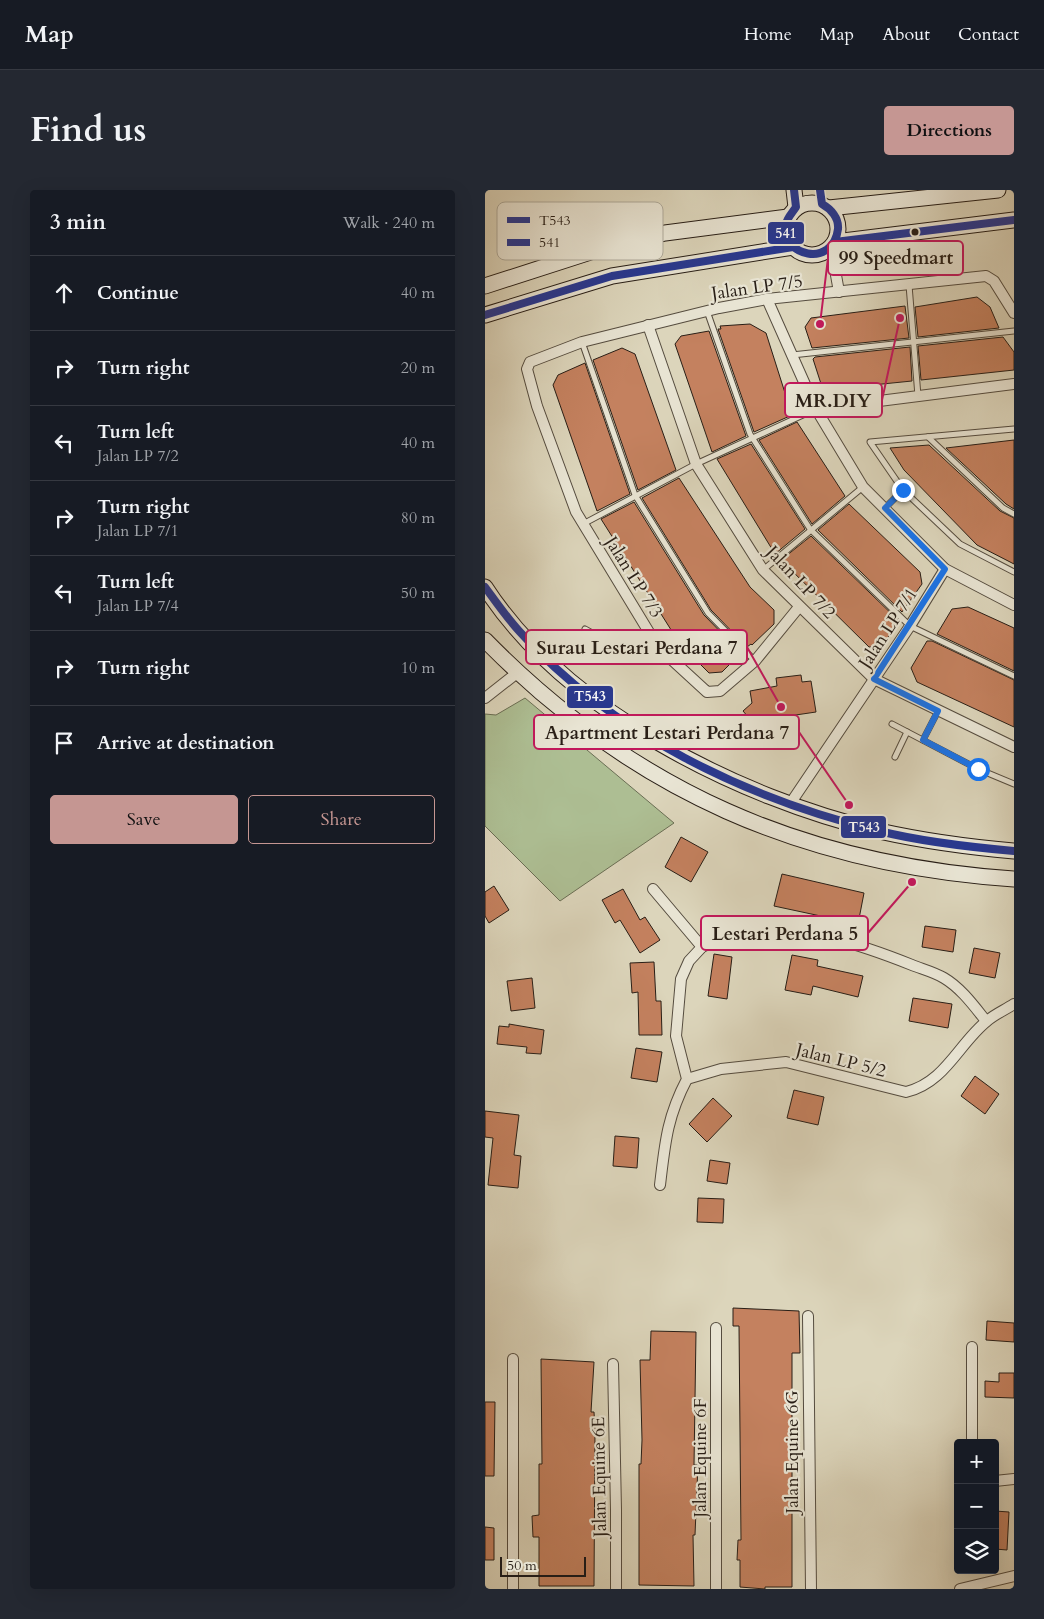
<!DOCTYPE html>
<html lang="en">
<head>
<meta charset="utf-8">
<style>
	:root { --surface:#171b24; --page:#242831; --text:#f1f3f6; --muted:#9ea1a6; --line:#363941; --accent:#c59692 }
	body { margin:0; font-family:Cardo,serif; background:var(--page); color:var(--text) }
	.controls { position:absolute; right:15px; bottom:15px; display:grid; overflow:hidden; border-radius:5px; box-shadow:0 5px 20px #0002 }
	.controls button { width:45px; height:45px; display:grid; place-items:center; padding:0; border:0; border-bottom:1px solid var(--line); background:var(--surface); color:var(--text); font:25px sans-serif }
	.scale { position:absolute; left:15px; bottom:12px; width:86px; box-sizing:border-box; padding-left:5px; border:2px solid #281e16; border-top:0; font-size:14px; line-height:18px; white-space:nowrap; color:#281e16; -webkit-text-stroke:4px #e8e4d3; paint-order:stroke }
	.stop { position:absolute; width:15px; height:15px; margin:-11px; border:4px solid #1a73e8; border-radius:50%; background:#fff }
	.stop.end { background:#1a73e8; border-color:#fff; box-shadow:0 1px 5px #0008 }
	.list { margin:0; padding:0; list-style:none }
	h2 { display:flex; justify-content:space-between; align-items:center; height:65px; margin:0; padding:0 20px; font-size:21px }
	h2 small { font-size:16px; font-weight:400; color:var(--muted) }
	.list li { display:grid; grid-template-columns:32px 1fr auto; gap:15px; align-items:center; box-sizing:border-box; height:75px; padding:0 20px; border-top:1px solid var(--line) }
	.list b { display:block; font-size:19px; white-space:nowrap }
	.list p { margin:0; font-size:16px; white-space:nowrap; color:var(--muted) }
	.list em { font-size:16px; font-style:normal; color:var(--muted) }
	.actions { display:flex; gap:10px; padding:15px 20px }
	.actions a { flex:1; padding:11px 0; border:1px solid var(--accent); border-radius:5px; text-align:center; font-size:18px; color:var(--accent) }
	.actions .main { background:var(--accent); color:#111 }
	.icon { flex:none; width:28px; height:28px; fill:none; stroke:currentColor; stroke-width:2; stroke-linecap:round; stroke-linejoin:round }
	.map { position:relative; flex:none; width:529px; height:1399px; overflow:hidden; border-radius:5px }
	header { display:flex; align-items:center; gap:30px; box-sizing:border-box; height:70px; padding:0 25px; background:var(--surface); border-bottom:1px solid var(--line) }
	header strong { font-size:24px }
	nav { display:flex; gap:28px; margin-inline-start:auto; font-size:18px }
	.intro { display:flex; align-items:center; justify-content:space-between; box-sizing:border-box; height:120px; padding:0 30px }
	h1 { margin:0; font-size:35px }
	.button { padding:12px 22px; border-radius:5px; background:var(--accent); color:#111; font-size:18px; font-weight:700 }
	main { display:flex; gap:30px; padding:0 30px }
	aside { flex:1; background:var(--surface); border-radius:5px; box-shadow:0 5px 20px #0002 }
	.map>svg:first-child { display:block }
	.green { fill:#adbe93; stroke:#6a6e54 }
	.building { fill:#c4815f; stroke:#281e16 }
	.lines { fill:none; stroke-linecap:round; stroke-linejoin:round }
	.lane-casing { stroke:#554c3f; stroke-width:7 }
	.street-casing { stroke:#554c3f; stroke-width:12 }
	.secondary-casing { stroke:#281e16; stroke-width:17 }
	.lane { stroke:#e8e4d3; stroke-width:5 }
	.street { stroke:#e8e4d3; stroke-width:10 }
	.secondary { stroke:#e8e4d3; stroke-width:15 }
	.bus-1-casing { stroke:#e8e4d3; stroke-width:11 }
	.bus-2-casing { stroke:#e8e4d3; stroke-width:11 }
	.bus-1 { stroke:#283890; stroke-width:8 }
	.bus-2 { stroke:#283890; stroke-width:8 }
	.route { stroke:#1a73e8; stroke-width:6 }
	.bus-dot { fill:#281e16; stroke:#e8e4d3; stroke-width:2 }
	.labels { text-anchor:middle; stroke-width:4.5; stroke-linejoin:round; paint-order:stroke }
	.street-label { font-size:18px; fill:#281e16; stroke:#e8e4d3 }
	.key { fill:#e8e4d3; stroke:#aea99a; stroke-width:1 }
	.key-label { font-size:14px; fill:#281e16 }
	.leader { fill:none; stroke:#c2185b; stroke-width:2 }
	.callout-dot { fill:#c2185b; stroke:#e8e4d3; stroke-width:2 }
	.callout { fill:#e8e4d3; stroke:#c2185b; stroke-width:2 }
	.callout-label { font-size:19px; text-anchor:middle; font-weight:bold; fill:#281e16 }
	.line-badge { stroke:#e8e4d3; stroke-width:2 }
	.badge-label { font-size:14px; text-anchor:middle; font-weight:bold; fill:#fff }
</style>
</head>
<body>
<header>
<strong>Map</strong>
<nav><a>Home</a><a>Map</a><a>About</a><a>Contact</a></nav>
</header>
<div class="intro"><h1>Find us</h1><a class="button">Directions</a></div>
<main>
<aside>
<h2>3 min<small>Walk · 240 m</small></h2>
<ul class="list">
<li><svg class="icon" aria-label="ahead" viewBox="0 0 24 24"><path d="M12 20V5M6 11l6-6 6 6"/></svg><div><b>Continue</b></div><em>40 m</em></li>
<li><svg class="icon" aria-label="right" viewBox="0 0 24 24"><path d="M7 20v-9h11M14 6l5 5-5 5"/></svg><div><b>Turn right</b></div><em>20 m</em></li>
<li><svg class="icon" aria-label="left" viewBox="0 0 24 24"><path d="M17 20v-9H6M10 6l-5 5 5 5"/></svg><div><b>Turn left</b><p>Jalan LP 7/2</p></div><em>40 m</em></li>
<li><svg class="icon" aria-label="right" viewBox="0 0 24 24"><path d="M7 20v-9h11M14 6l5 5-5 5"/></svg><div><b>Turn right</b><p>Jalan LP 7/1</p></div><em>80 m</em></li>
<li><svg class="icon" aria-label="left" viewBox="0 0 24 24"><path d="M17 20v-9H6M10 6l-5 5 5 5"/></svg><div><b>Turn left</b><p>Jalan LP 7/4</p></div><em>50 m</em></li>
<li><svg class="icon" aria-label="right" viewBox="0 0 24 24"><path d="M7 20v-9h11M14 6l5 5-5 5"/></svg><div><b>Turn right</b></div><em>10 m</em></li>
<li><svg class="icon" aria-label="arrive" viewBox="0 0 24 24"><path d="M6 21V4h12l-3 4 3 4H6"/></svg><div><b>Arrive at destination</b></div></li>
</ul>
<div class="actions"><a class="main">Save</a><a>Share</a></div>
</aside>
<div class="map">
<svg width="529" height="1399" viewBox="0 0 529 1399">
	<rect width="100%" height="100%" fill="#dcd5bb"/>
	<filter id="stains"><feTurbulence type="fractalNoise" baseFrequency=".004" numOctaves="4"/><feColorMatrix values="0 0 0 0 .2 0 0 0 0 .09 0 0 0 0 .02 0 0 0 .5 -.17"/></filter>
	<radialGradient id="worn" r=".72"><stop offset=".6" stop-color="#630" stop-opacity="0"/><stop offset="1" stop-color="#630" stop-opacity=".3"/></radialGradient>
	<path class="green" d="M40 508 189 633 75 711 0 636V524L11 525Z"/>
	<g class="building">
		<path d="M492 107 505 117 514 138 433 147 430 117Z"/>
		<path d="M420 116 424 148 327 158 320 137 326 128Z"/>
		<path d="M265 134 281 143 307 225 269 242 233 139H236L235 136Z"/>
		<path d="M224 141 261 246 227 262 190 154 196 146Z"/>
		<path d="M518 147 529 162V180L436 190 433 156Z"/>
		<path d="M425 157 427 191 338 200 328 169 330 167Z"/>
		<path d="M137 158 150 164 191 280 153 300 108 170Z"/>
		<path d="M100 173 145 304 112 321 68 195 73 185Z"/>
		<path d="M312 232 360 306 327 334 274 250Z"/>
		<path d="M529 250V319L521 314 461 258Z"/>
		<path d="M266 254 320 339 290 364 232 269Z"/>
		<path d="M444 255 515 321 529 328V374L492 355 419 280 405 258Z"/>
		<path d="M194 288 265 397 289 420V434L267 455 266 454 262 457 226 420 157 308Z"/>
		<path d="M149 312 219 425 256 463 237 482 224 483 195 454 116 329Z"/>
		<path d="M364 314 435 382 437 394 417 422 333 340Z"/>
		<path d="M326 346 414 431 397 456 384 457 296 370Z"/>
		<path d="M483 417 529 438V481L452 444 467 419Z"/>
		<path d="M442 451H447L529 490V537L432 492 426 478Z"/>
		<path d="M316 485 317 492 326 491 331 522 297 527 285 532 276 542 258 521 267 513 265 501 292 496 291 488Z"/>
		<path d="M196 647 223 662 206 692 180 677Z"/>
		<path d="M297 684 379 703 373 734 289 716Z"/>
		<path d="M9 696 24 720 4 733 0 726V702Z"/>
		<path d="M138 699 155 730 160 727 175 750 155 763 135 730 130 733 117 710Z"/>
		<path d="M440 736 471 740 468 762 437 757Z"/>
		<path d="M489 758 515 763 510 788 484 783Z"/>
		<path d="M229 764 247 767 242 809 223 806Z"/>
		<path d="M307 765 333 770 332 776 378 786 373 807 328 796 326 805 300 800Z"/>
		<path d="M169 772 171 811H176L177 845H154L153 802 147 803 145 773Z"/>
		<path d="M47 788 50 818 26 821 22 791Z"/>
		<path d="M428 808 467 814 463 838 424 831Z"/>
		<path d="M24 834 59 840 56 864 41 863 42 857 12 854 14 836 24 837Z"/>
		<path d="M151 858 177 862 172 892 146 888Z"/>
		<path d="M490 886 514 904 500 924 476 906Z"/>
		<path d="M309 900 339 907 333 935 302 928Z"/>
		<path d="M228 908 247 926 222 952 204 934Z"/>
		<path d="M0 921 34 925 29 965 36 966 33 998 3 995 8 948 0 947Z"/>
		<path d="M130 946 154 948 152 978 128 976Z"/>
		<path d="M225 970 245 973 242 994 222 991Z"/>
		<path d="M213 1008 239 1009 238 1033 212 1032Z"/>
		<path d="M248 1118 314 1121 315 1163H307V1397H280V1399L255 1397V1370H252L253 1350H256L254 1136H248Z"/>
		<path d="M502 1131 529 1133V1152L501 1150Z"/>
		<path d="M166 1141 211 1142 209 1275H213L210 1345H208L209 1396 154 1395V1274H156L157 1250 155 1170H165Z"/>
		<path d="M56 1169 109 1172 106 1222H109L110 1239 109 1396H54V1347H48L47 1326 54 1325V1274H57Z"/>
		<path d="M514 1183H529V1208L500 1207V1191L514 1192Z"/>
		<path d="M0 1212H10L9 1286H0Z"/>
		<path d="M510 1321 524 1322 522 1360 510 1359Z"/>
		<path d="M0 1337 9 1338V1370H0Z"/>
	</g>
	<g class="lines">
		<g class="lane-casing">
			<g id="lane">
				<path d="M424 95 433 206"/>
				<path d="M222 121 265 244 325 339 425 436 529 486"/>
				<path d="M97 152 150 305 223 423 270 471"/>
				<path d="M307 165 529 141"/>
				<path d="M529 239 385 252 418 300 475 354 529 382"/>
				<path d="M443 247 518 318 529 324"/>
				<path d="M400 318 418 300"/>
				<path d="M98 334 211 274 331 219"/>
				<path d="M278 380 378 297"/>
				<path d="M100 439 149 466 164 462 173 457"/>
				<path d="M407 534 493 579 529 594"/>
				<path d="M438 550 453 521"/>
				<path d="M410 567 422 542"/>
			</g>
		</g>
		<g class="street-casing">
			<g id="street">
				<path d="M346 57 354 102"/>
				<path d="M282 109 331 219 378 297 460 379 529 415"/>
				<path d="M163 135 211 274 278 380 389 489 529 557"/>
				<path d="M331 219 529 194"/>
				<path d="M314 417 270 471 235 501 222 502 173 457 91 322 52 216 42 179 45 172 97 152 234 118 282 109 501 86 509 91 529 123"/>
				<path d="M0 508 32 483"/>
				<path d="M305 614 425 436 460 379"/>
				<path d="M168 699 217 757C232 751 247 744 264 742 318 735 377 755 427 775 437 779 449 782 459 788 476 798 489 816 501 831"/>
				<path d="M202 889 236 879 301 872 421 902C460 893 474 853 502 831 510 824 520 820 529 814"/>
				<path d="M175 995C180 953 182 927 202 889L191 846 196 789 204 771 217 757"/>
				<path d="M323 1126 326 1399"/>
				<path d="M231 1138V1399"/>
				<path d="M28 1169V1399"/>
				<path d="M128 1174 131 1320V1399"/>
				<path d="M487 1253V1157"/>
				<path d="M510 1291 529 1289"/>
				<path d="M475 1399 529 1386"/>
			</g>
		</g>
		<g class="secondary-casing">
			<g id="secondary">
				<path d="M309 0 311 17"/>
				<circle cx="327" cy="39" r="26"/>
				<path d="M344 18 513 0"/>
				<path d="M350 52 529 30"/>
				<path d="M0 96 121 57 180 43 303 27"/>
				<path d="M0 125 127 86 308 57"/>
				<path d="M0 397C80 521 254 608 394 641 439 651 483 657 529 661"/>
				<path d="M0 450C148 601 319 675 529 689"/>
			</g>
		</g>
		<use href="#lane" class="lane"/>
		<use href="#street" class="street"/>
		<use href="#secondary" class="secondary"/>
		<g class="bus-1-casing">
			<path id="bus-1" d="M0 397C11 412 22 428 35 442 126 544 263 609 394 641 438 652 484 657 529 661"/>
		</g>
		<g class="bus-2-casing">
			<g id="bus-2">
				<path d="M309 0 311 17C308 22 302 28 301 34 295 66 348 79 353 39 354 28 346 19 337 14L335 0"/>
				<path d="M350 52 529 30"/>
				<path d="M0 125 127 86 308 57"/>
			</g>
		</g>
		<use href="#bus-1" class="bus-1"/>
		<use href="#bus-2" class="bus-2"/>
	</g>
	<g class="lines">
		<path class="route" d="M418 300 400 318 460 379 389 489 453 521 438 550 493 579"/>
	</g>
	<circle class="bus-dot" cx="430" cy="42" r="4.5"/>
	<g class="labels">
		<g class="street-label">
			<text transform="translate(272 97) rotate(-8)" y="6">Jalan LP 7/5</text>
			<text transform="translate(149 387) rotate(58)" y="6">Jalan LP 7/3</text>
			<text transform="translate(316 392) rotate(47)" y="6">Jalan LP 7/2</text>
			<text transform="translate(403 438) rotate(-57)" y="6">Jalan LP 7/1</text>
			<text transform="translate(356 870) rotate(14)" y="6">Jalan LP 5/2</text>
			<text transform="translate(307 1262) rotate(-90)" y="6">Jalan Equine 6G</text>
			<text transform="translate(215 1268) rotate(-90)" y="6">Jalan Equine 6F</text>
			<text transform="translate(114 1287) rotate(-91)" y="6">Jalan Equine 6E</text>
		</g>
	</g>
	<rect x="12" y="12" width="166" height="58" rx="8" class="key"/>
	<rect x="22" y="27" width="23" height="6" fill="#283890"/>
	<rect x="22" y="49" width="23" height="7" fill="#283890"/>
	<g class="key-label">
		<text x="54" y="35">T543</text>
		<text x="54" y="57">541</text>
	</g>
	<path class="leader" d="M335 134L343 68M415 128L397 210M296 517L262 457M364 615L314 542M427 692L383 743"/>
	<g class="callout-dot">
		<circle cx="335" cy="134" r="5"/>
		<circle cx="415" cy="128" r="5"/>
		<circle cx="296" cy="517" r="5"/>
		<circle cx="364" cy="615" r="5"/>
		<circle cx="427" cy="692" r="5"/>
	</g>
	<g class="callout">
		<rect x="343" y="51" width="135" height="34" rx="5"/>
		<rect x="300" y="193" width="97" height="34" rx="5"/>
		<rect x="41" y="440" width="221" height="34" rx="5"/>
		<rect x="49" y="525" width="265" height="34" rx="5"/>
		<rect x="216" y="726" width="167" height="34" rx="5"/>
	</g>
	<g class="callout-label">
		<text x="411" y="74">99 Speedmart</text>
		<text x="348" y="217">MR.DIY</text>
		<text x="152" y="464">Surau Lestari Perdana 7</text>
		<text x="182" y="549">Apartment Lestari Perdana 7</text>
		<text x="300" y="750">Lestari Perdana 5</text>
	</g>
	<g class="line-badge">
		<rect x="282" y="31" width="38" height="24" rx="5" fill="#283890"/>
		<rect x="81" y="495" width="48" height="24" rx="5" fill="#283890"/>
		<rect x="355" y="625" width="47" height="24" rx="5" fill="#283890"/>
	</g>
	<g class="badge-label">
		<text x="301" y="48">541</text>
		<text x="105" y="511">T543</text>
		<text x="379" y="642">T543</text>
	</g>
	<rect width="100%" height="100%" filter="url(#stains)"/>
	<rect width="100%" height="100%" fill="url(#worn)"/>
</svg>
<div class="controls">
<button>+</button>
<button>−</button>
<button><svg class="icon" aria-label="layers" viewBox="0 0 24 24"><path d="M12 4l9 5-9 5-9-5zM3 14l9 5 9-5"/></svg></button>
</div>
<div class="scale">50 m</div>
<div class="stop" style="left:493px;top:579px"></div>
<div class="stop end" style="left:418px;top:300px"></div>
</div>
</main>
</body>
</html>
